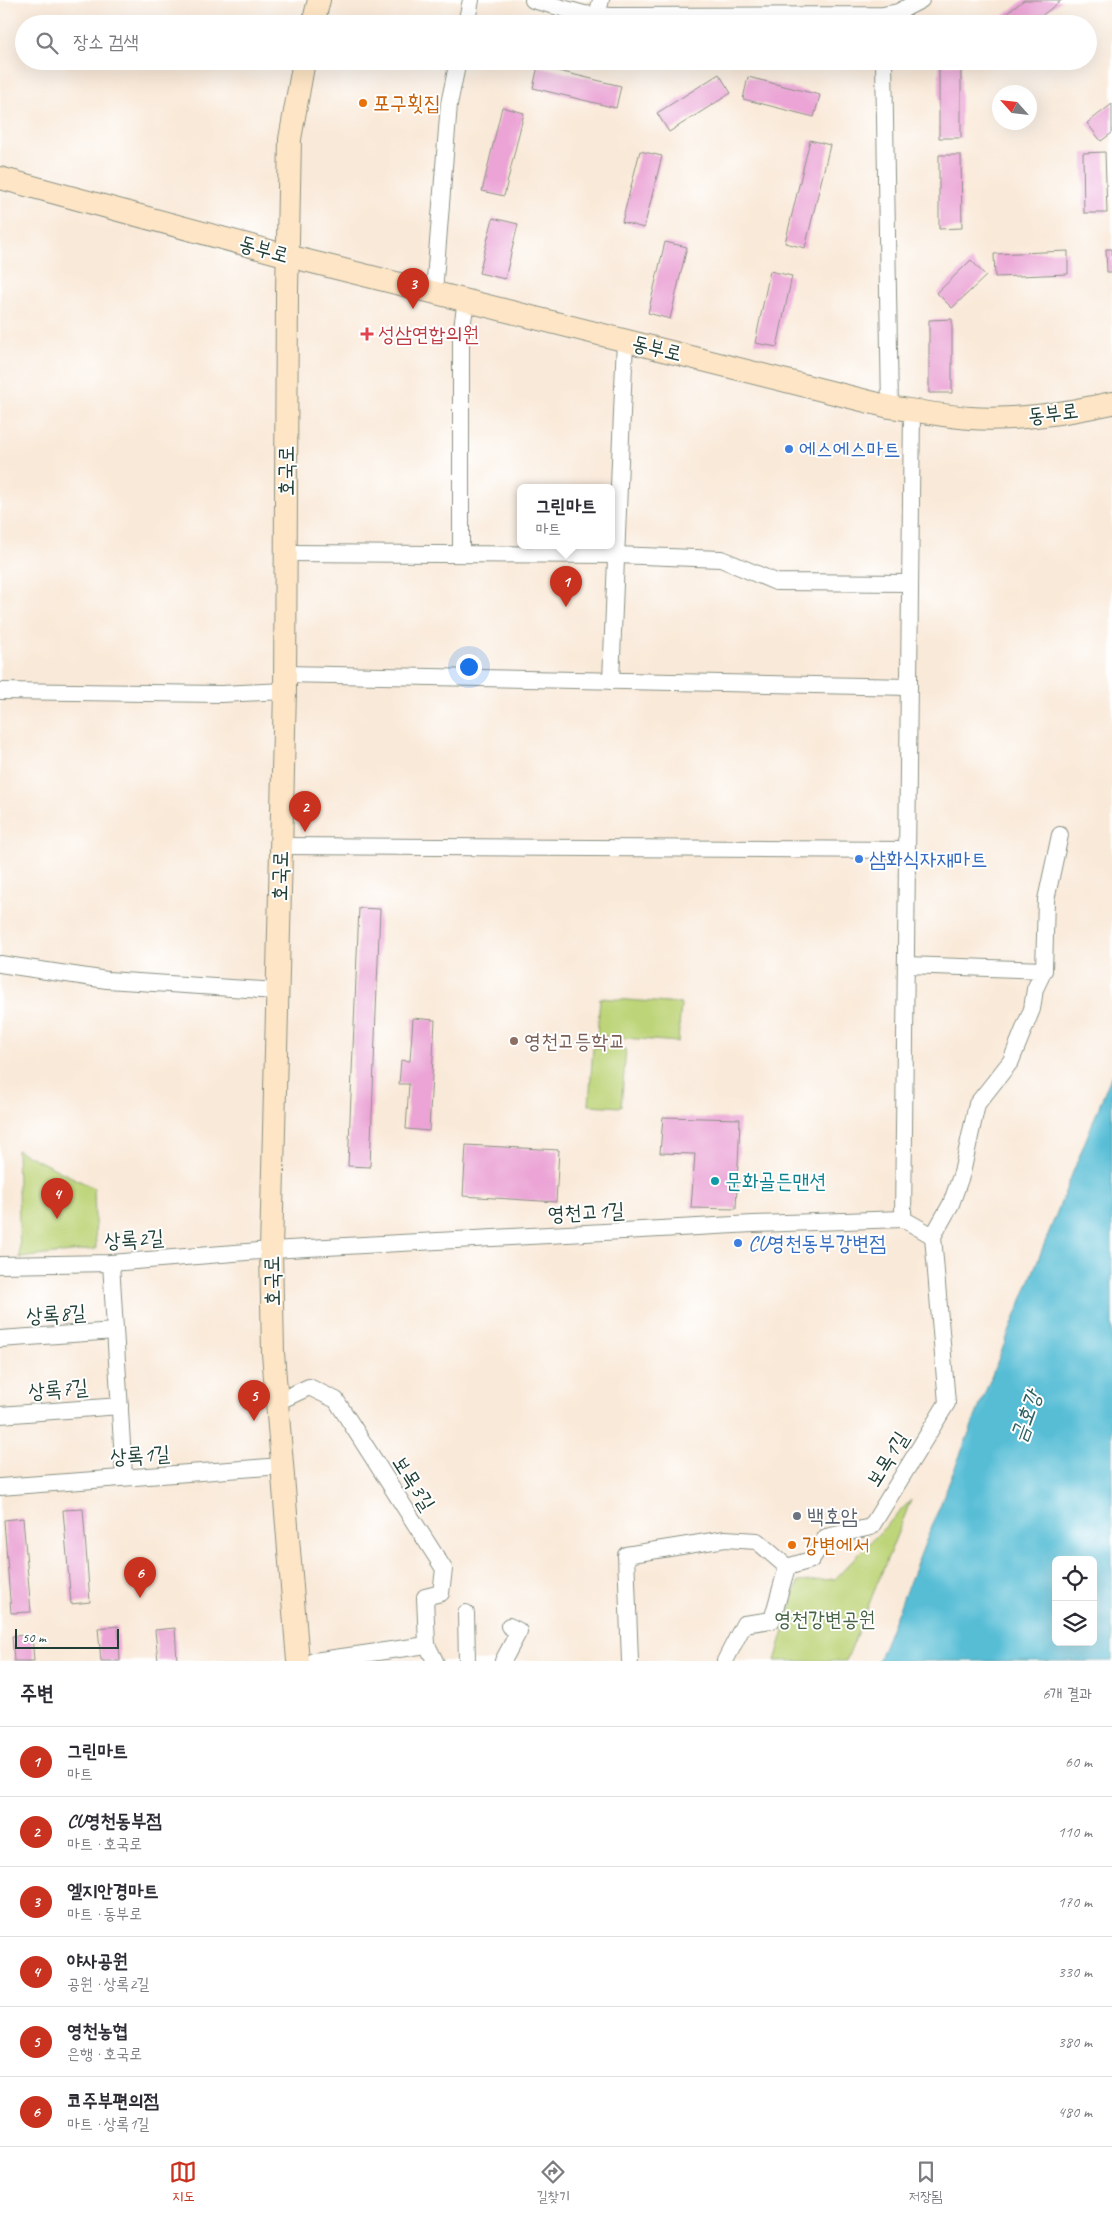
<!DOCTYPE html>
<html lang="ko">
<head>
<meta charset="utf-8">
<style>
	:root { --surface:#fff; --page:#f2f2f3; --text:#2b2b33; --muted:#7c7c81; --line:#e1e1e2; --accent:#c8321e }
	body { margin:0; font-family:Caveat,"Poor Story",sans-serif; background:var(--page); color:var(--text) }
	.controls { position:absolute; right:15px; bottom:15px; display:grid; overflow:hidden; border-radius:8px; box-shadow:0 5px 20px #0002 }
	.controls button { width:45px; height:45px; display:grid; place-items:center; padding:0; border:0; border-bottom:1px solid var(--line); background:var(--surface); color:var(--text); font:25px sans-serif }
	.compass { position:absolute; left:992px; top:85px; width:45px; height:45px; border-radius:50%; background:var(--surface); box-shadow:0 5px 20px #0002; rotate:297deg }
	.scale { position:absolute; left:15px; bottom:12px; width:104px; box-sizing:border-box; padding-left:5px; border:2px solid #1f3d34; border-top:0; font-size:14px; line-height:18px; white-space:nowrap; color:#1f3d34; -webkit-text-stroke:4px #fff; paint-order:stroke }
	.you { position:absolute; left:468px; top:666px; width:18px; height:18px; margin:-12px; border:4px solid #fff; border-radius:50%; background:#1a73e8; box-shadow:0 0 0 8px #1a73e833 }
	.badge { display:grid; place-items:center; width:32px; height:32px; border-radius:50%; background:var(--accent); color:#fff; font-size:16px; font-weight:700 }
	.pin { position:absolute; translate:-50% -41px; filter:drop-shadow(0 1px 2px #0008) }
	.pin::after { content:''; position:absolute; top:26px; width:18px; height:15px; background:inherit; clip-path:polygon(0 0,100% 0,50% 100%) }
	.popup { position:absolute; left:517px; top:484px; width:98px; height:65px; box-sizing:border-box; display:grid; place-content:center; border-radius:8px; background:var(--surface); filter:drop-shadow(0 1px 4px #0005); font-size:16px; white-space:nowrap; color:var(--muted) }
	.popup b { font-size:19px; color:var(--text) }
	.popup::after { content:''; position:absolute; left:50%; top:100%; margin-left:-10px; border:10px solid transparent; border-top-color:var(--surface) }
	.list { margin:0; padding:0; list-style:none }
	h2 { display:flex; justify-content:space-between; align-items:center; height:65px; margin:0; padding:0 20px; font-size:21px }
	h2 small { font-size:16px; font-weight:400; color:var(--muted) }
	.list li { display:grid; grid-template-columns:32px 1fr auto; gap:15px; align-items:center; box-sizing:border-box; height:70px; padding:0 20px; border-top:1px solid var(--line) }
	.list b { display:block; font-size:19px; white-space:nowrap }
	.list p { margin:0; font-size:16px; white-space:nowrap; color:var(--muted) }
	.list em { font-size:16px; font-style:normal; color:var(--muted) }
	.icon { flex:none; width:28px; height:28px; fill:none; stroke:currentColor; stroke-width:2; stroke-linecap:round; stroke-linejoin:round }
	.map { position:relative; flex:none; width:1112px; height:1661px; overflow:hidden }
	.search { position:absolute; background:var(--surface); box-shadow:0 5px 20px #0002; left:15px; right:15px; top:15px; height:55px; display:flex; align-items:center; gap:12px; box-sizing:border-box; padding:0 18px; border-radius:28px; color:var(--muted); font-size:19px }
	.sheet { height:485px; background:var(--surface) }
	nav { display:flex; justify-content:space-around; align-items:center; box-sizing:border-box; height:70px; border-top:1px solid var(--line); background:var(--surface); font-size:14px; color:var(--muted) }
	nav a { display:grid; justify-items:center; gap:2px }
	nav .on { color:var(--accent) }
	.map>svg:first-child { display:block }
	.green { fill:#bdd478; stroke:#6e8856 }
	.water { fill:#57bdd5; stroke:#3b7d84; fill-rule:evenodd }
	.building { fill:#eba4d5 }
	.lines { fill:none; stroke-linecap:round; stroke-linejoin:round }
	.street-casing { stroke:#8c9386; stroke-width:18 }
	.secondary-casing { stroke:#8c9386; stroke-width:24 }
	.street { stroke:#fff; stroke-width:16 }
	.secondary { stroke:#fde5c5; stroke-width:22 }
	.food-dot { fill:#e8710a; stroke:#fff; stroke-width:2 }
	.health-dot { fill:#e0444e; stroke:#fff; stroke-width:2 }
	.shop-dot { fill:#3f7fe0; stroke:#fff; stroke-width:2 }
	.education-dot { fill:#8d6e63; stroke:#fff; stroke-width:2 }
	.culture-dot { fill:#0f9aa8; stroke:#fff; stroke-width:2 }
	.worship-dot { fill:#6b7280; stroke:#fff; stroke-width:2 }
	.labels { text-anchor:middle; stroke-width:4; stroke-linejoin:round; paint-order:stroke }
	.food-label { font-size:21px; fill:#c56008; stroke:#fff; text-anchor:start }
	.street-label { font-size:21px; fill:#1f3d34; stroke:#fff }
	.health-label { font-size:21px; fill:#be3a42; stroke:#fff; text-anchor:start }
	.shop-label { font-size:21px; fill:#366cbe; stroke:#fff; text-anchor:start }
	.education-label { font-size:21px; fill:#785e54; stroke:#fff; text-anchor:start }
	.culture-label { font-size:21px; fill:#0d838f; stroke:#fff; text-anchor:start }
	.worship-label { font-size:21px; fill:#5b616d; stroke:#fff; text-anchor:start }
	.park-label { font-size:21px; fill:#466345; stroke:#fff }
	.water-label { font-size:22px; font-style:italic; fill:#306364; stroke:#fff }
</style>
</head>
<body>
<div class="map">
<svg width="1112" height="1661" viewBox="0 0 1112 1661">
	<rect width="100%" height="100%" fill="#fff"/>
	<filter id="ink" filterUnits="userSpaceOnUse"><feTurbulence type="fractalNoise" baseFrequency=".02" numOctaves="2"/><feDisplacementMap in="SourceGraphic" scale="10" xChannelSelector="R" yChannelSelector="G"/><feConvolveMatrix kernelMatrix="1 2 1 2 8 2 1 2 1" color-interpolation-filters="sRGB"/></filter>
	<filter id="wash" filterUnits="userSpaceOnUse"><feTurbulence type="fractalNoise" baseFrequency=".0096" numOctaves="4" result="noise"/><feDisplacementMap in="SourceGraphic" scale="20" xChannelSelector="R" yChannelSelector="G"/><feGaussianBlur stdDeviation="1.12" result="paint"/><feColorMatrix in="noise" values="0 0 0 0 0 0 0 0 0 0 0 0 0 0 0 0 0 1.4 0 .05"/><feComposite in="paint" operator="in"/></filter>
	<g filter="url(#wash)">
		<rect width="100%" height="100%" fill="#f9e9d8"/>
		<g class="green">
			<path d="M600 998 681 1004 678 1042 597 1036Z"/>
			<path d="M593 1047 626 1049 621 1107 589 1105Z"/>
			<path d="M17 1150 94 1188 96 1249 20 1258Z"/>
			<path d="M911 1500 846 1661H775L798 1582 835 1579Z"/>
		</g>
		<path class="water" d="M1112 1074V1661H878ZM1056 1560H1093V1642H1056Z"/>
		<g id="blocks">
			<g class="building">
				<path d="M1024 0H1062L1031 24H993Z"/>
				<path d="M961 64V138H939V65Z"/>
				<path d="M538 66 621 86 616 108 533 88Z"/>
				<path d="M719 74 731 93 669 132 657 113Z"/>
				<path d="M748 77 820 95 814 117 743 99Z"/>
				<path d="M1112 104V133L1101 141 1087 123Z"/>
				<path d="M502 107 524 113 504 196 482 191Z"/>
				<path d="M810 140 830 145 805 248 785 243Z"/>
				<path d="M640 151 662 156 644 228 622 222Z"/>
				<path d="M1105 152 1107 213H1084L1083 153Z"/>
				<path d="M939 155H961L962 228 939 229Z"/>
				<path d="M493 218 518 224 505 279 479 273Z"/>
				<path d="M665 242 687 247 670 319 648 313Z"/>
				<path d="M1106 249H1112V272H1107Z"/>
				<path d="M1068 251V274L995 277 994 254Z"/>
				<path d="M971 260 986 276 952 308 937 293Z"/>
				<path d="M770 271 792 276 777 347 755 343Z"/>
				<path d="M952 319V393H929V320Z"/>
				<path d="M359 908 380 909 370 1167 348 1166Z"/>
				<path d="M413 1018 435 1020 429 1131 406 1129 409 1084H399L401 1060 410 1061Z"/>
				<path d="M663 1117 740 1119 736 1209 691 1208 695 1154 660 1153Z"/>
				<path d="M466 1145 559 1150 556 1202 463 1196Z"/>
				<path d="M83 1509 90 1602 71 1604 63 1510Z"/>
				<path d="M23 1518 31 1612 11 1613 4 1520Z"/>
				<path d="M118 1626 120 1661H101L98 1628Z"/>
				<path d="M175 1628 177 1661H158L155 1630Z"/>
				<path d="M32 1635 34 1661H14L12 1636Z"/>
			</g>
		</g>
	</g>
	<g filter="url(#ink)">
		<use href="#blocks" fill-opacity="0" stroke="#8c9386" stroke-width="1"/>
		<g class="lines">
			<g class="street-casing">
				<g id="street">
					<path d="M533 0 584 14 611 16 883 15 898 12 921 0"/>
					<path d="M597 15 601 0"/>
					<path d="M466 24 471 0"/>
					<path d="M884 61 890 407"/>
					<path d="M434 292 449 104 458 61"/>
					<path d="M285 553 616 555 721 559 776 582 910 583"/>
					<path d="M461 554V335L466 300"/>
					<path d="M285 674 909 687"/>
					<path d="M611 681 625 340"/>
					<path d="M0 691 221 694 285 691"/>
					<path d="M281 846 907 850"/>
					<path d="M0 964 107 980 277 991"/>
					<path d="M1044 970 1046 900 1060 835"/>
					<path d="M903 1219 912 410"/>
					<path d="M903 1219 933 1236"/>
					<path d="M111 1263 124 1477"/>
					<path d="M0 1265 111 1263 271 1250 753 1224 903 1219"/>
					<path d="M0 1339 115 1331"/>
					<path d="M277 1402 309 1387 336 1400 444 1569 441 1593 425 1597 427 1645 435 1661"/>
					<path d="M0 1415 120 1406"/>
					<path d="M0 1487 282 1466"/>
					<path d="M466 1613 467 1661"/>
					<path d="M314 1661 427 1645"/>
					<path d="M503 1661 519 1631 509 1626"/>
					<path d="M630 1661 626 1555 725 1539 757 1541 787 1567"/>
					<path d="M725 1661 744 1624 772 1620 787 1567 811 1560 826 1537 871 1527 947 1403 933 1236 951 1204 962 1173 977 1104 1011 1061 1032 1009 1035 989 1044 970 906 965"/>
				</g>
			</g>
			<g class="secondary-casing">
				<g id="secondary">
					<path d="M313 24 319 0"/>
					<path d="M0 178 288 256 890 407C916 411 943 416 970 418 1018 421 1066 413 1112 403"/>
					<path d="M298 1661 273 1353 271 1250 285 691 287 291 290 139 304 61"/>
				</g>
			</g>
			<use href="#street" class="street"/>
			<use href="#secondary" class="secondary"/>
		</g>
	</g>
	<g class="food-dot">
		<circle cx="363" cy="103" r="5"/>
		<circle cx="792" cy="1545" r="5"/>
	</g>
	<path class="health-dot" d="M364.5 326.5h5v5h5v5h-5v5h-5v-5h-5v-5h5z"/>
	<g class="shop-dot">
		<circle cx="789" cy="449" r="5"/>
		<circle cx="859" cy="859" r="5"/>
		<circle cx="738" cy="1243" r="5"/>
	</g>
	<circle class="education-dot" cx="514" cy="1041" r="5"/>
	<circle class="culture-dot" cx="715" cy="1181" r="5"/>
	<circle class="worship-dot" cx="797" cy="1516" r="5"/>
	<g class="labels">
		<g class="food-label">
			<text x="373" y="110">포구횟집</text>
			<text x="802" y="1552">강변에서</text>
		</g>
		<g class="street-label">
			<text transform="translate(264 249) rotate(16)" y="7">동부로</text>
			<text transform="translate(657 348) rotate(14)" y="7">동부로</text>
			<text transform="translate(1053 413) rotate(-7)" y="7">동부로</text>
			<text transform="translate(286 471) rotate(-90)" y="7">호국로</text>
			<text transform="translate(280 876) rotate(-89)" y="7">호국로</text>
			<text transform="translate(586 1212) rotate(-3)" y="7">영천고1길</text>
			<text transform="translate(134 1239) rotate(-4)" y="7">상록2길</text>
			<text transform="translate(272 1281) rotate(-91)" y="7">호국로</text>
			<text transform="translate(56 1314) rotate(-4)" y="7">상록8길</text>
			<text transform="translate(58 1389) rotate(-5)" y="7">상록7길</text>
			<text transform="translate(140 1455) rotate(-4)" y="7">상록1길</text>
			<text transform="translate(887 1459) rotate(-58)" y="7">보목1길</text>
			<text transform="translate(414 1483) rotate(58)" y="7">보목3길</text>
		</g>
		<g class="health-label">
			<text x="378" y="341">성삼연합의원</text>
		</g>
		<g class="shop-label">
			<text x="799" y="456">에스에스마트</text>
			<text x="869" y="866">삼화식자재마트</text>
			<text x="748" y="1250">CU영천동부강변점</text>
		</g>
		<g class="education-label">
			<text x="524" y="1048">영천고등학교</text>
		</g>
		<g class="culture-label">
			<text x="725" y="1188">문화골든맨션</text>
		</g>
		<g class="worship-label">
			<text x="807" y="1523">백호암</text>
		</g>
		<g class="park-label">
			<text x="825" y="1626">영천강변공원</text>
		</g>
		<g class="water-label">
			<text transform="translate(1025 1416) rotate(-70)" y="8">금호강</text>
		</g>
	</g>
</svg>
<div class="controls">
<button><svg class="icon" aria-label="locate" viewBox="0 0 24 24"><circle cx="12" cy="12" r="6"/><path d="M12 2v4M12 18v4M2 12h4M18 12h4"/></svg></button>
<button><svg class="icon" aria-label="layers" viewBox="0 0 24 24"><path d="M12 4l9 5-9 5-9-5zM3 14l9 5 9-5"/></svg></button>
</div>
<svg class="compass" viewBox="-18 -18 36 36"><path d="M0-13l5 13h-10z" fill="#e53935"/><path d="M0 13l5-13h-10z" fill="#7c7c81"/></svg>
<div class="scale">50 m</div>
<div class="you"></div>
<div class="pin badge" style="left:566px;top:607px">1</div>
<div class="popup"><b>그린마트</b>마트</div>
<div class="pin badge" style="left:305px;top:832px">2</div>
<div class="pin badge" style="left:413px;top:309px">3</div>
<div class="pin badge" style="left:57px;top:1219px">4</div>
<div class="pin badge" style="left:254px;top:1421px">5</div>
<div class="pin badge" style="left:140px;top:1598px">6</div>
<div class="search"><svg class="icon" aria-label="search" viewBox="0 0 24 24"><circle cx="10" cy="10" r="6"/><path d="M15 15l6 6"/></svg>장소 검색</div>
</div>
<section class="sheet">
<h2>주변<small>6개 결과</small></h2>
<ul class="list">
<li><span class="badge">1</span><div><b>그린마트</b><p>마트</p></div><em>60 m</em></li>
<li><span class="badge">2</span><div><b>CU영천동부점</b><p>마트 · 호국로</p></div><em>110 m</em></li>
<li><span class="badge">3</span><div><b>엘지안경마트</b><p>마트 · 동부로</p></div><em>170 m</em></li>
<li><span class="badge">4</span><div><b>야사공원</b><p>공원 · 상록2길</p></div><em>330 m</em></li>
<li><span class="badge">5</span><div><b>영천농협</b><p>은행 · 호국로</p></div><em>380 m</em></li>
<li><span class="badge">6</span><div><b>코주부편의점</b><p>마트 · 상록1길</p></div><em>480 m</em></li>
</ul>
</section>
<nav>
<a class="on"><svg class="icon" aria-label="map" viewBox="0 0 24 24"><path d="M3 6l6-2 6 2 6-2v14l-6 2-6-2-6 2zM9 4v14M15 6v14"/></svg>지도</a>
<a><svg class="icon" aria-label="directions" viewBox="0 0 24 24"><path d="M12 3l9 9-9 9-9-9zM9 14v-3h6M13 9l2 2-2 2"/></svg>길찾기</a>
<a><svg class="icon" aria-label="saved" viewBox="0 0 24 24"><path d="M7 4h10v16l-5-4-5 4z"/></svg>저장됨</a>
</nav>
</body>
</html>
